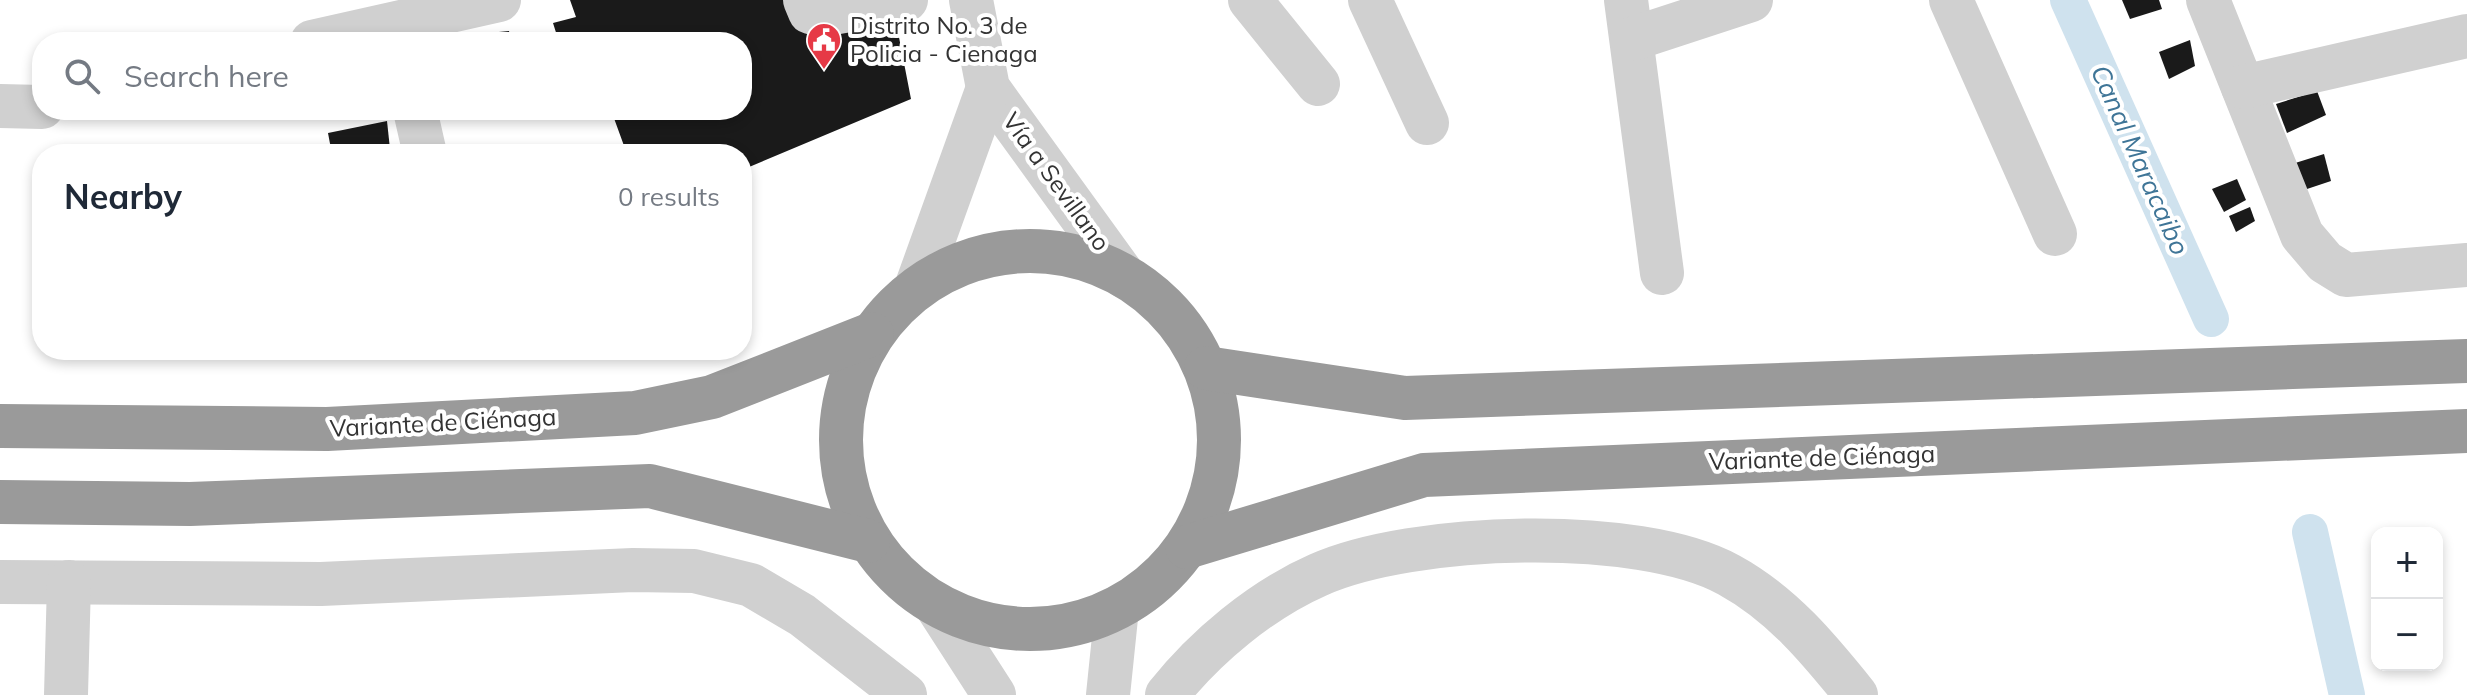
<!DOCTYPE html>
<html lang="en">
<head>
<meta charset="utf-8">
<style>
	:root { --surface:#fff; --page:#f2f2f3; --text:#1f2937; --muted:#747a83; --line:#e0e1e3 }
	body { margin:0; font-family:Mulish,sans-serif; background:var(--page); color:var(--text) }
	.controls { position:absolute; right:24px; bottom:24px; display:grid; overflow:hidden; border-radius:16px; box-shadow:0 4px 12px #0003 }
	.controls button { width:72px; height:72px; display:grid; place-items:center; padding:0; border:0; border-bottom:2px solid var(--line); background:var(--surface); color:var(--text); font:40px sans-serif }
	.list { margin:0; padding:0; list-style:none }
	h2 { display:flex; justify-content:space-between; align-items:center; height:104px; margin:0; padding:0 32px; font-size:34px }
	h2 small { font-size:26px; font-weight:400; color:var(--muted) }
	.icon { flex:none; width:44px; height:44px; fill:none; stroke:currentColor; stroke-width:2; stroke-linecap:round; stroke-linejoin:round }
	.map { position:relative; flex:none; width:2467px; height:695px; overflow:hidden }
	.search { position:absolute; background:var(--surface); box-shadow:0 4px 12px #0003; left:32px; top:32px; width:720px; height:88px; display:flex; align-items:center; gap:20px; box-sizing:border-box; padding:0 28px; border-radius:32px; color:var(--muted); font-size:30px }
	.panel { position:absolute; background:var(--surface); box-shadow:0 4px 12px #0003; left:32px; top:144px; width:720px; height:216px; border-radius:32px }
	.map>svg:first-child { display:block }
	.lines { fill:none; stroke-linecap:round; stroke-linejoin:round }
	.canal { stroke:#cfe2ee; stroke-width:36 }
	.building { fill:#1a1a1a }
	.minor { stroke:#d0d0d0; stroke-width:44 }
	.highway { stroke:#9a9a9a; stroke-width:44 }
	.labels { text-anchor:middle; stroke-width:8; stroke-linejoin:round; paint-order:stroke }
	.poi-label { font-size:24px; fill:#333; stroke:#fff; text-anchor:start }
	.street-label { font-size:24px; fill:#333; stroke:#fff }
	.water-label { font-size:26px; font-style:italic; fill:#3f7597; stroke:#fff }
</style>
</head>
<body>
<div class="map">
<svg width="2467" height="695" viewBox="0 0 2467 695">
	<rect width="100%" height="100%" fill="#fff"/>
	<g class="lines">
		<g class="canal">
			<path d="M2068 0 2211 319"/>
			<path d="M2310 532 2347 695"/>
		</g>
	</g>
	<g class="building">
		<path d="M570 0H866L876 29 897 27 911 99 742 170V154H627L611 110H742V42H559L553 23 576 17Z"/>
		<path d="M2122 0H2159L2162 9 2130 19Z"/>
		<path d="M509 31 511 42H459L458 36Z"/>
		<path d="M2190 40 2195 66 2169 79 2159 52Z"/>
		<path d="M2317 91 2326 115 2287 133 2276 104Z"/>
		<path d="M387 121 390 149 370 154H332L328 133Z"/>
		<path d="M2324 154 2331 181 2301 191 2292 164Z"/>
		<path d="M2237 179 2246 200 2224 212 2212 189Z"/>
		<path d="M2250 207 2255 221 2236 232 2229 216Z"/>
	</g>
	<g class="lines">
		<g class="minor">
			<path d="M805 0 810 12 821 15 906 0"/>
			<path d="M971 0 988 88 1124 276"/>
			<path d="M1250 0 1318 84"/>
			<path d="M1370 0 1427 123"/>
			<path d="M1626 0 1662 273"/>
			<path d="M1951 0 2055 234"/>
			<path d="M2208 0 2302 235 2325 262 2346 275 2467 265"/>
			<path d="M1632 39 1751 0"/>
			<path d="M312 42 499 0"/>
			<path d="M2243 87 2467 36"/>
			<path d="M0 106 42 107"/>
			<path d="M415 110 425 154"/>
			<path d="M916 288 988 88"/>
			<path d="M0 582 321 584 633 570 694 571 751 585 802 615 905 695"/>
			<path d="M936 605 994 695"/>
			<path d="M66 695 69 582"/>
			<path d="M1108 695 1117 608"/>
			<path d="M1167 695C1205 647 1261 600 1318 575 1411 533 1639 525 1729 575 1782 604 1819 649 1856 695"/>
		</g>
		<g class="highway">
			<circle cx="1030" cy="440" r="189"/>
			<path d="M1206 368 1405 398 2467 361"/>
			<path d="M0 426 327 429 635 413 712 397 872 334"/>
			<path d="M0 502 190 504 650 486 868 541"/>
			<path d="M1187 547 1424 475 2467 431"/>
		</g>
	</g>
	<defs>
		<g id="civic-pin" transform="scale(1.8)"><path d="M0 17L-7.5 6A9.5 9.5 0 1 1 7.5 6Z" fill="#e63946" stroke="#fff"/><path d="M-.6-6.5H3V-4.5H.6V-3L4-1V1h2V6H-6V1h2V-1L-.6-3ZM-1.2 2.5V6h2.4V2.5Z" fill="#fff"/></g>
	</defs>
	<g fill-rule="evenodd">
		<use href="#civic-pin" x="824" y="40"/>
	</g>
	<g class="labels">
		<g class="poi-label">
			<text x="850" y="34">Distrito No. 3 de<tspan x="850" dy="28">Policia - Cienaga</tspan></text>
		</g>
		<g class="street-label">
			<text transform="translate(1056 182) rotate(54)" y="8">Vía a Sevillano</text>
			<text transform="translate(443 423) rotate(-3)" y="8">Variante de Ciénaga</text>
			<text transform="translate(1822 458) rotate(-2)" y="8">Variante de Ciénaga</text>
		</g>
		<g class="water-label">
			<text transform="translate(2140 160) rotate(66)" y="9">Canal Maracaibo</text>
		</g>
	</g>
</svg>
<div class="controls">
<button>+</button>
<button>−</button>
</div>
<div class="search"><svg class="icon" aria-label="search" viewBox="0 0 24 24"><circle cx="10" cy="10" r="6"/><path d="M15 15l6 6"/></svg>Search here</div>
<section class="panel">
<h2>Nearby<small>0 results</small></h2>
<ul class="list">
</ul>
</section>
</div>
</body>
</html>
